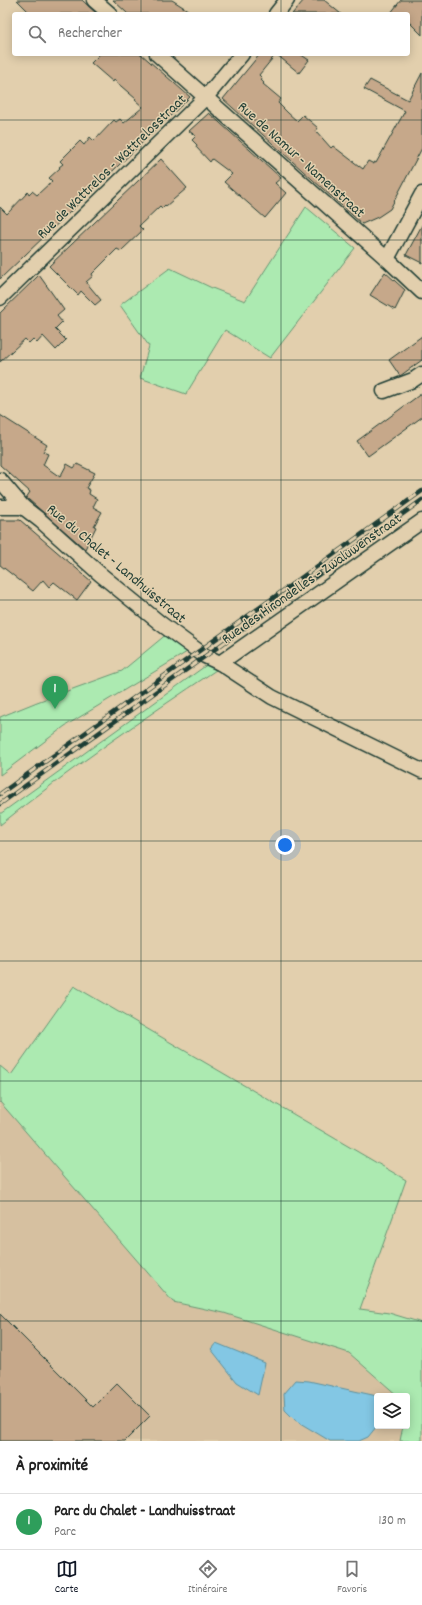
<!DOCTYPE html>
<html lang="fr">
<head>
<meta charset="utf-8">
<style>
	:root { --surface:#fff; --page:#f6f6f6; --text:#222; --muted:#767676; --line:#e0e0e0; --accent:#111827 }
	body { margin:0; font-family:Dekko,sans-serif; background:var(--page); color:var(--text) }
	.controls { position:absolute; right:12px; bottom:12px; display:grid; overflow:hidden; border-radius:4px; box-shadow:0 2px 10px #0003 }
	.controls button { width:36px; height:36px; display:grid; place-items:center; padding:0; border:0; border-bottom:1px solid var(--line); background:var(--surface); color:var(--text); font:20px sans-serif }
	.you { position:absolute; left:285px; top:845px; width:14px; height:14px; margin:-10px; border:3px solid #fff; border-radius:50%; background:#1a73e8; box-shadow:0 0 0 6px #1a73e833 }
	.badge { display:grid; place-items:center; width:26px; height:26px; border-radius:50%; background:var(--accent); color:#fff; font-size:13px; font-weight:700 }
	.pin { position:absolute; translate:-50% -33px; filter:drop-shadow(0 1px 2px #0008) }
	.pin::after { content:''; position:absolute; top:21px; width:14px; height:12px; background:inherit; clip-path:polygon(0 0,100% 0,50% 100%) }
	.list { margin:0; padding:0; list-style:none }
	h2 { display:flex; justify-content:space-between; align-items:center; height:52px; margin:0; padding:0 16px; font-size:17px }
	h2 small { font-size:13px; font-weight:400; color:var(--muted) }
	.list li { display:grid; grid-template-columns:26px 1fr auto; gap:12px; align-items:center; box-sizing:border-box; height:56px; padding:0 16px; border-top:1px solid var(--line) }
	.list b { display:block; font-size:15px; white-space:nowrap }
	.list p { margin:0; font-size:13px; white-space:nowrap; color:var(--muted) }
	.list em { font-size:13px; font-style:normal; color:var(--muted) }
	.icon { flex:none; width:22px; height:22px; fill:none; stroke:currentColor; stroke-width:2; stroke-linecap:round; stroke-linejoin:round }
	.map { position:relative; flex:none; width:422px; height:1441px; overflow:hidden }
	.search { position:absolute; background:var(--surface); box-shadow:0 2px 10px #0003; left:12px; right:12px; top:12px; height:44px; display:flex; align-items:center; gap:10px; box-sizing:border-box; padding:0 14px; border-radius:4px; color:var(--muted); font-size:15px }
	.sheet { height:108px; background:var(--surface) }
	nav { display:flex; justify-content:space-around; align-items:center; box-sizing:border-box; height:56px; border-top:1px solid var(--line); background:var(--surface); font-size:11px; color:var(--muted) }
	nav a { display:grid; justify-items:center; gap:2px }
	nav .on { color:var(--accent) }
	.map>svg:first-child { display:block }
	.built { fill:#d6c0a0 }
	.green { fill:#aceab1; stroke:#669472 }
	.water { fill:#83c7e4; stroke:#5b909e }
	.building { fill:#c6a88a; stroke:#1f3d34 }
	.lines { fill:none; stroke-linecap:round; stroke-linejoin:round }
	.minor-casing { stroke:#1f3d34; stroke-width:17 }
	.minor { stroke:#e2cfad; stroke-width:14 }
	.rail-casing { stroke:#1f3d34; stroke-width:4.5 }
	.rail { stroke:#e2cfad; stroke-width:3; stroke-dasharray:9; stroke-linecap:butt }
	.grid { fill:none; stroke:#1f3d34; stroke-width:1; stroke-opacity:0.55 }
	.labels { text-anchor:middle; stroke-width:3; stroke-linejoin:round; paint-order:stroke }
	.street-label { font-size:15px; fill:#1f3d34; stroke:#e2cfad }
</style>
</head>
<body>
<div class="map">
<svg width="422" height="1441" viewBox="0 0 422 1441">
	<rect width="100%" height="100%" fill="#e2cfad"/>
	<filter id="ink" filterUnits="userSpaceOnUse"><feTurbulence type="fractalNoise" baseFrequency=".025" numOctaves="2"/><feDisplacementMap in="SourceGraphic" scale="8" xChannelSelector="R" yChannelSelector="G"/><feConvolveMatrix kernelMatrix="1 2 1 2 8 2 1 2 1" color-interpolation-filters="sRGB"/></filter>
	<g filter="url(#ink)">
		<path class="built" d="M0 1102 173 1302 224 1313 349 1353 398 1396H377V1426H403L400 1441H0Z"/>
		<g class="green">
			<path d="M306 207 355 248 270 358 225 330 186 394 140 378 149 346 120 305 170 268 212 288 245 301Z"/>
			<path d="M168 633 187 652 65 726 0 775V717L37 702 122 671Z"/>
			<path d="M208 664 216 670C143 719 69 769 0 825V814Z"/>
			<path d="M74 986 406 1180 360 1309 389 1313 422 1323V1441H400L403 1426H407V1396H398L349 1353 224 1313 173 1302 0 1102V1066L11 1075Z"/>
		</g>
		<g class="water">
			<path d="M216 1343 265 1363 258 1395 237 1382 211 1349Z"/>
			<path d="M296 1380 309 1381 377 1396V1426L368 1437 359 1441H330L295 1420 285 1410 284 1394Z"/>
		</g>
		<g class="building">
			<path d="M17 0H82L97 14H31Z"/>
			<path d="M113 0H172L194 14H128Z"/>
			<path d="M304 0H324L341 14H292Z"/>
			<path d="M401 0H422V35L408 21V14H390Z"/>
			<path d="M100 54H141L190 97 0 279V207L7 214 28 192 29 194 32 191 37 195 52 181 49 178 60 168 59 167 63 164 60 161 80 141 84 145 90 137 94 141 114 120 116 122 120 119 124 123 143 107 135 100 136 99 114 80 113 82 91 63Z"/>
			<path d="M260 54H300L309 60 299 73 276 54 259 75 262 78 261 80 264 83 263 84 281 99 278 103 288 113 297 121 303 115 318 128 316 131 331 148 333 146 363 169 368 161 374 164V162L376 163 405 111 364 89 370 80 408 100 422 73V148L390 209 378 217 362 224 223 99Z"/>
			<path d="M209 113 281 178 275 183 286 193 265 218 224 182 232 174 212 159 210 162 196 147 197 145 192 140 196 136 189 131Z"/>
			<path d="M161 159 187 188 166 206 165 205 162 208 160 206 139 226 143 230 121 251 117 249 92 274 93 276 86 282 101 300 95 305 81 291 78 295 49 266Z"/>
			<path d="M422 225V263L406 255Z"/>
			<path d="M385 272 405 290 395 310 370 295Z"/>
			<path d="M39 275 64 310 57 316 62 322 55 329 66 340 56 350 43 336 37 343 33 339 29 343 25 339 0 362V313Z"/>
			<path d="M422 336V360L400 376 389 360Z"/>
			<path d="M422 393V417L368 456 357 441Z"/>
			<path d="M0 415 47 445 43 452 48 454 43 465 60 477 67 464 74 468 77 464 95 473 86 488 90 490 89 494 97 499 93 507 102 512 94 526 96 527 85 549 29 500 26 498 30 492 0 465Z"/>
			<path d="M0 520H20L91 581 77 600 54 582 49 587 43 580 33 591 0 565Z"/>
			<path d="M0 1314 93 1407 117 1383 150 1416 125 1441H0Z"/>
		</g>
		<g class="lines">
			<g class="minor-casing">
				<g id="minor">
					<path d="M94 0 110 14"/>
					<path d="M276 14 287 0"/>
					<path d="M157 54 387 259 422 292"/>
					<path d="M387 259 422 194"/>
					<path d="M0 298 206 97 242 54"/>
					<path d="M384 391 413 380 422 374"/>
					<path d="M0 480 23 507 41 521 100 574 160 623 205 656 220 663 272 697 422 771"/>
					<path d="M0 507H23"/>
					<path d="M220 663 422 521"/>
				</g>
			</g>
			<use href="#minor" class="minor"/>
			<g class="rail-casing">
				<g id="rail">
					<path d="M0 794 422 491"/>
					<path d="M0 804 422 500"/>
				</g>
			</g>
			<use href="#rail" class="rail"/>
		</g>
	</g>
	<path class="grid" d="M141 0V14M281 0V14M141 54V1441M281 54V1441M0 120H422M0 240H422M0 360H422M0 480H422M0 600H422M0 720H422M0 841H422M0 961H422M0 1081H422M0 1201H422M0 1321H422"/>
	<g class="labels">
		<g class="street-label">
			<text transform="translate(302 159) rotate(42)" y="5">Rue de Namur - Namenstraat</text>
			<text transform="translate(111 166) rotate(-44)" y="5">Rue de Wattrelos - Wattrelosstraat</text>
			<text transform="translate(117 563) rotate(40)" y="5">Rue du Chalet - Landhuisstraat</text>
			<text transform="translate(311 578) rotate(-35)" y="5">Rue des Hirondelles - Zwaluwenstraat</text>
		</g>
	</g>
</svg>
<div class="controls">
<button><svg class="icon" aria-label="layers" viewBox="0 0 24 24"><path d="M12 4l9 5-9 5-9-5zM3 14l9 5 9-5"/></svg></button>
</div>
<div class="you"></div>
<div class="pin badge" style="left:55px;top:709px;background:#2e9e5b">1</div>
<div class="search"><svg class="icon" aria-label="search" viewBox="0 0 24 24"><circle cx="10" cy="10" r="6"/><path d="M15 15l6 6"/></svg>Rechercher</div>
</div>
<section class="sheet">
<h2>À proximité<small></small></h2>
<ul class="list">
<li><span class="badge" style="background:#2e9e5b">1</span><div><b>Parc du Chalet - Landhuisstraat</b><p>Parc</p></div><em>130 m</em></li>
</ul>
</section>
<nav>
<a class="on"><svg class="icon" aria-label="map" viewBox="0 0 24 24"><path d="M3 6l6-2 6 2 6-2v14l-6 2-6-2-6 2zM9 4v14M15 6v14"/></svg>Carte</a>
<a><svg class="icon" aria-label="directions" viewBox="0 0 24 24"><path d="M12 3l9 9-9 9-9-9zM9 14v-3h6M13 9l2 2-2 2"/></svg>Itinéraire</a>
<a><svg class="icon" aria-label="saved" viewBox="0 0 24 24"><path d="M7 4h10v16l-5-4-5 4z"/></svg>Favoris</a>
</nav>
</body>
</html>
